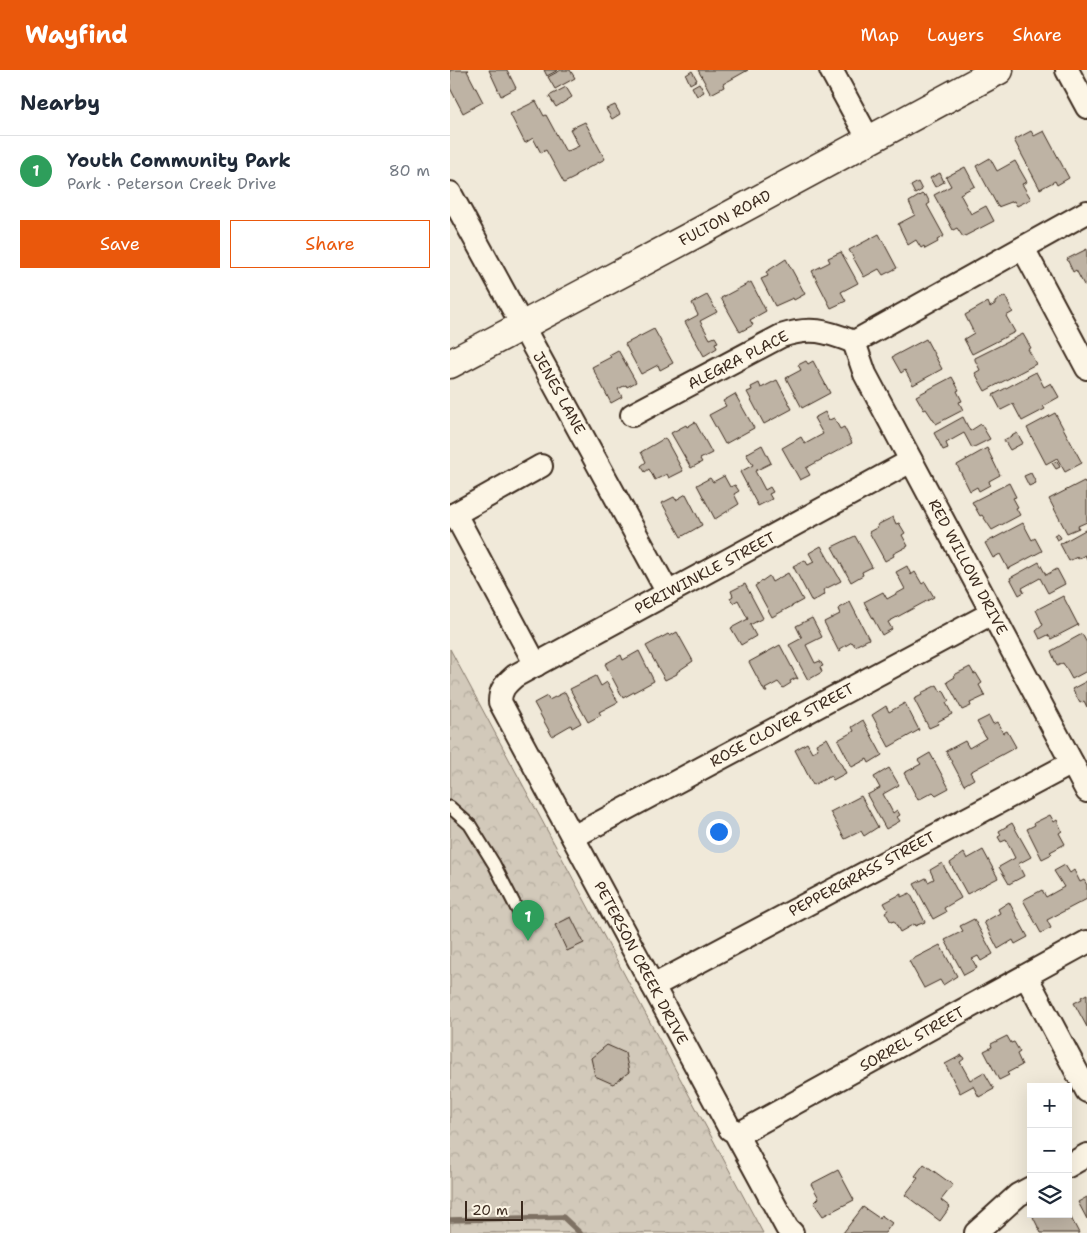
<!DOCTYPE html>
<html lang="en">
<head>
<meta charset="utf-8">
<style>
	:root { --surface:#fff; --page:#f2f2f3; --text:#1f2937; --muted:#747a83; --line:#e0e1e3; --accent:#ea580c }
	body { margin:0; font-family:"Shantell Sans",sans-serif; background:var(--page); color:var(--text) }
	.controls { position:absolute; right:15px; bottom:15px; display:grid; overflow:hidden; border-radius:0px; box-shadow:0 5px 20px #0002 }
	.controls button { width:45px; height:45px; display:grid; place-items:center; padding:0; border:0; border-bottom:1px solid var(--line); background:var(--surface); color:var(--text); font:25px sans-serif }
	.scale { position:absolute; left:15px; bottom:12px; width:58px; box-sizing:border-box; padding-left:5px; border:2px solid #3b2a1e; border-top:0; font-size:14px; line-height:18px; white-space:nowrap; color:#3b2a1e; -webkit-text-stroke:4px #fcf5e5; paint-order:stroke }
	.you { position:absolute; left:268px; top:761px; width:18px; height:18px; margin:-12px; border:4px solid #fff; border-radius:50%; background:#1a73e8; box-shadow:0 0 0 8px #1a73e833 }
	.badge { display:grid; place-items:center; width:32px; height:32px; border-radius:50%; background:var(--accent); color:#fff; font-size:16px; font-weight:700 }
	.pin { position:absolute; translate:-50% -41px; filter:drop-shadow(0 1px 2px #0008) }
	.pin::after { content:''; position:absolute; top:26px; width:18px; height:15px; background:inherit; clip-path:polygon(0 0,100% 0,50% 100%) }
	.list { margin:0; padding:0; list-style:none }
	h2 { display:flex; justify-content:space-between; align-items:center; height:65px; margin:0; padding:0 20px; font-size:21px }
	h2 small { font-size:16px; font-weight:400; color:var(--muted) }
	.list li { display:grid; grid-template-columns:32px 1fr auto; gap:15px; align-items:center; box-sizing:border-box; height:70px; padding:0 20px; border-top:1px solid var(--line) }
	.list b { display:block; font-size:19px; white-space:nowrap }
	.list p { margin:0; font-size:16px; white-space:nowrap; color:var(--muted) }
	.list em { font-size:16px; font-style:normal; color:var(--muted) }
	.actions { display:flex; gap:10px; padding:15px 20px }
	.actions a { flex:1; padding:11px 0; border:1px solid var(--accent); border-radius:0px; text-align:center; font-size:18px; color:var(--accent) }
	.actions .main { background:var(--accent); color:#fff }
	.icon { flex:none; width:28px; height:28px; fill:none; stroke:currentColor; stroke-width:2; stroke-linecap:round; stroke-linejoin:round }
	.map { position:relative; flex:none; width:637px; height:1163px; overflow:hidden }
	header { display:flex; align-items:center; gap:30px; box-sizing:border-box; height:70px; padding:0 25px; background:var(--accent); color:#fff }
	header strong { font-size:24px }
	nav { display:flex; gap:28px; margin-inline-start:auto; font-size:18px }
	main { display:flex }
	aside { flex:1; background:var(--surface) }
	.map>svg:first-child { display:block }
	.forest { fill:url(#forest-crowns); stroke:#867a6c }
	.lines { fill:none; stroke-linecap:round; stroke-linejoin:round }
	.stream { stroke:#7e7163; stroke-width:5.5 }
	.building { fill:#beb3a4; stroke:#3b2a1e }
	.service-casing { stroke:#3b2a1e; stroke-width:15 }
	.minor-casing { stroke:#3b2a1e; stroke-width:26 }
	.secondary-casing { stroke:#3b2a1e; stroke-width:31 }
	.service { stroke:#fcf5e5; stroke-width:11 }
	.minor { stroke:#fcf5e5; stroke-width:22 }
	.secondary { stroke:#fcf5e5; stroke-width:28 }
	.labels { text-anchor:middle; stroke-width:5; stroke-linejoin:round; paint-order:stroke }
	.street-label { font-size:15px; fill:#3b2a1e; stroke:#fcf5e5 }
</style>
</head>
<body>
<header>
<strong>Wayfind</strong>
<nav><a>Map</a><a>Layers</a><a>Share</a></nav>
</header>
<main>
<aside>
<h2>Nearby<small></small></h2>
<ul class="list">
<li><span class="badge" style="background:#2e9e5b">1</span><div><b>Youth Community Park</b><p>Park · Peterson Creek Drive</p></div><em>80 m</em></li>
</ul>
<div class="actions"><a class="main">Save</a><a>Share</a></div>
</aside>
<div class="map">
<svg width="637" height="1163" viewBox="0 0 637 1163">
	<defs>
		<pattern id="forest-crowns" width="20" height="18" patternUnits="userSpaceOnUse" patternTransform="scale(1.25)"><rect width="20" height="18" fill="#d2c9ba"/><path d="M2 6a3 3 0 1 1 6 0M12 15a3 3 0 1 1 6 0" fill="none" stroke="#b5ad9f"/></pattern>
	</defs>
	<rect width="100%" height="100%" fill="#f0e9d9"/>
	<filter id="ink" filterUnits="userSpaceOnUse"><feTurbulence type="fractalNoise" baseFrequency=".02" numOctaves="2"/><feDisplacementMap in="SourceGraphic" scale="10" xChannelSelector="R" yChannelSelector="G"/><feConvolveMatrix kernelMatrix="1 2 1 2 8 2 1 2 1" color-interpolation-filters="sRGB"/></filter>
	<g filter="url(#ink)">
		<path class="forest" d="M0 579 313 1163H0Z"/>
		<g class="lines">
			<path class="stream" d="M0 1150 113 1147 130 1163"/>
		</g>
		<g class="building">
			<path d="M0 0H19L17 1 33 32 13 43 0 18Z"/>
			<path d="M39 0H57L66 18 51 26Z"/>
			<path d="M94 0H108L97 6Z"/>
			<path d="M111 0H120L125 8 105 19 98 7Z"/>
			<path d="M248 0H298L273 14 274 17 261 24Z"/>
			<path d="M242 1 247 10 240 14 236 5Z"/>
			<path d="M249 13 254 22 247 26 242 17Z"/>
			<path d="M116 17 122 27 106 37 99 26Z"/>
			<path d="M86 31 94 46 96 45 116 82 129 76 120 59 135 52 155 89 125 105 126 107 114 113 96 80 91 83 83 68 75 73 60 44Z"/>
			<path d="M165 35 170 44 162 49 156 39Z"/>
			<path d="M581 61 584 66 594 61 619 108 607 115 605 111 590 119 564 70Z"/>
			<path d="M540 88 547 101 565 91 577 112 572 114 581 129 567 136 564 131 548 137 526 96Z"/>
			<path d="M515 97 525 116 510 124 521 144 536 136 544 151 513 167 507 158 503 160 484 125 501 116 496 107Z"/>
			<path d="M490 103 494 112 485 117 480 108Z"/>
			<path d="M468 112 472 120 465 124 461 116Z"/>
			<path d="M472 124 474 126 476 125 480 133 477 135 494 166 487 170 488 172 475 179 474 176 471 178 466 170 458 175 448 154 465 145 459 132Z"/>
			<path d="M429 164 447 198 433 205 429 199 414 207 399 180Z"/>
			<path d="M637 179V214L634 215 626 200 623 202 617 189Z"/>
			<path d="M391 182 408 213 391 222 396 231 381 238 362 201 380 192 378 188Z"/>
			<path d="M336 189 355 224 344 230 343 228 325 236 311 209 318 206 316 202Z"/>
			<path d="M301 212 316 241 300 250 303 255 290 262 271 228Z"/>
			<path d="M257 225 267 242 250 251 260 269 265 267 268 272 265 273 267 278 254 286 235 252 248 245 242 233Z"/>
			<path d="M555 226 563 242 556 246 565 262 522 284 514 269 524 263 515 245 538 232 540 237 545 234V232Z"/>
			<path d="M204 259 223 293 210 300 208 295 191 304 175 274Z"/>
			<path d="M573 264 581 278 578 279 586 294 535 321 525 303 530 300 525 290V288Z"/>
			<path d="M476 269 492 299 463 315 455 300 451 303 442 287Z"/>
			<path d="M168 280 186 312 177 317 176 315 168 319 172 327 161 333 142 297 161 287 159 285Z"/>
			<path d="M356 291 358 294 363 291 380 323 352 338 336 308 351 300 348 295Z"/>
			<path d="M586 302 594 317 601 313 609 327 593 336 595 339 572 351 563 334 551 340 543 325Z"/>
			<path d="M502 307 509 320 507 321 512 331 509 332 513 340 486 354 476 339 474 340 466 326Z"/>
			<path d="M327 310 342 339 314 354 297 322 302 320 301 317 309 313 311 318Z"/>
			<path d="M285 324 304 358 275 374 259 345 276 336 273 331Z"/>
			<path d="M375 342 379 350 384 348 390 359 394 357 402 373 356 398 360 405 350 410 332 378 351 367 355 374 373 364 364 348Z"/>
			<path d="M605 343 632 393 615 402 607 388 596 394 577 358Z"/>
			<path d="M513 347 520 361 531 354 540 369 522 378 514 363 496 373 498 378 493 380 484 363Z"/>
			<path d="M245 352 262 383 250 389 252 392 241 398 221 363 236 355 237 357Z"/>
			<path d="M567 363 573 373 560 380 554 370Z"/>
			<path d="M215 368 233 401 219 408 217 404 205 410 199 399 195 402 191 396 196 392 191 382Z"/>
			<path d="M312 375 321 393 305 401 315 420 320 417 323 422 319 424 322 429 308 436 290 402 303 395 296 384Z"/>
			<path d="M537 378 550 405 539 411 540 415 529 421 527 417 520 421 507 395Z"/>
			<path d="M607 391 610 397 606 399 602 393Z"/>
			<path d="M581 403 586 413 579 416 574 406Z"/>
			<path d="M274 406 280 417 285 415 289 421 284 424 289 434 265 449 247 415 260 408 263 412Z"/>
			<path d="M634 411 636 414H637V452L628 456 629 458 617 463 599 429Z"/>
			<path d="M559 413 566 427 563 428 568 437 566 438 570 445 542 460 532 445 530 446 522 432Z"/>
			<path d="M236 424 252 455 231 467 212 433 224 427 226 430Z"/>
			<path d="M443 447 446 454 449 453 455 463 452 465 458 476 443 484 444 486 435 491 419 462 428 457 427 455Z"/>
			<path d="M573 453 582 470 585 468 592 481 558 499 550 484 543 488 535 473Z"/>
			<path d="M637 459V489L635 485 628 489 627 487 619 491 610 474Z"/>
			<path d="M608 463 611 468 607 470 604 465Z"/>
			<path d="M405 466 422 497 412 502 413 505 401 512 382 477Z"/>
			<path d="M371 476 391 511 373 520 375 524 362 532 343 496 355 490 358 495 364 492 359 483Z"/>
			<path d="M589 492 596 505 607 499 615 514 598 523 590 508 572 518 574 522 569 525 560 508Z"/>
			<path d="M457 496 461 505 465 502 472 514 475 512 484 527 438 552 442 559 432 565 414 532 433 522 437 529 455 519 446 502Z"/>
			<path d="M338 503 353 530 322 547 305 516 319 506 322 512Z"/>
			<path d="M295 514 313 548 300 555 306 566 291 575 281 558 298 549 288 530 283 533 280 528 283 526 281 521Z"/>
			<path d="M613 526 628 555 601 569 598 565 590 569 586 561 593 555 586 540Z"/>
			<path d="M400 532 419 569 405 576 402 572 390 579 391 581 389 582 374 552 390 544 388 539Z"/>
			<path d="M362 548 372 567 356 575 365 593 370 591 373 596 370 597 372 602 358 610 339 575 352 568 346 556Z"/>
			<path d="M227 562 243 591 227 602V604L215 610 196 576 218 564 220 566Z"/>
			<path d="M632 564 637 573V601L622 609 613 593 607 596 601 581Z"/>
			<path d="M330 575 348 609 346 608 340 611 341 613 333 618 328 612 315 619 317 622H315L299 592Z"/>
			<path d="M189 581 204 611 173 628 155 594 171 585 173 590Z"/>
			<path d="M520 597 524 604 526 603 532 613 529 615 535 626 520 633 521 636 512 640 497 612 505 607 504 605Z"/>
			<path d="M146 606 151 616 157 612 168 632 149 642 151 645 138 652 120 619Z"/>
			<path d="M637 611V637L634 631 630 633 622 619Z"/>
			<path d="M487 615 491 622 493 620 499 631 496 633 502 644 487 652 488 654 479 658 464 629 472 625 471 623Z"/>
			<path d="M115 622 131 653 122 658 121 655 102 666 84 633 97 626 99 630Z"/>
			<path d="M455 633 469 660 439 677 422 645 436 636 439 642Z"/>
			<path d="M539 646 543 654 547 652 553 663 557 661 566 677 520 702 524 709 514 715 496 681 515 671 519 678 536 668 527 652Z"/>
			<path d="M413 650 432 685 419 693 417 689 402 697 388 670 404 661 402 657Z"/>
			<path d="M377 668 396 703 383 710 381 706 363 715 345 680 357 673 362 682 368 679 366 674Z"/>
			<path d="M480 683 499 718 486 725 483 722 468 730 454 703 471 694 468 690Z"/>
			<path d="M439 698 449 715 433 724 443 743 447 740 450 745 447 747 450 751 436 759 417 725 430 718 424 707Z"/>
			<path d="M411 726 428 757 414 766 411 761 395 769 380 742Z"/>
			<path d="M600 745 604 752 607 750 612 761 609 763 615 774 600 782 602 784 592 789 577 759 585 755 584 753Z"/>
			<path d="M562 753 581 787 568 794 574 806 559 814 549 797 565 788 556 770 551 772 548 767 551 765 549 761Z"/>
			<path d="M533 780 548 808 517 824 500 793 514 783 517 789Z"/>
			<path d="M492 793 511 828 494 838 496 842 483 849 464 814 476 808 478 812 484 809 480 800Z"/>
			<path d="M615 795 620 803 624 800 630 812 634 810 637 815V829L597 850 601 858 591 863 573 830 592 820 596 827 614 817 604 801Z"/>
			<path d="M460 823 475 852 465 856 464 854 450 862 444 851 441 852 435 842 438 840 434 833 451 824V827Z"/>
			<path d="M559 832 578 867 565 874 563 870 548 879 534 852 550 843 548 839Z"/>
			<path d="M121 847 134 873 117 881 105 855Z"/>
			<path d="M524 849 543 884 531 891 528 886 522 889 527 898 514 905 495 870 513 861 510 856Z"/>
			<path d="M490 875 507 906 493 915 490 910 474 918 459 891Z"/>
			<path d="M637 924V957L624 933 632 929 631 927Z"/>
			<path d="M557 966 561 973 564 972 570 982 567 984 572 995 557 1003 559 1005 549 1010 534 981 542 977 541 974Z"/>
			<path d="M157 975 175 983 179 1002 163 1014 145 1006 141 988Z"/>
			<path d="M512 985 514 989 510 992 520 1010 534 1002 544 1019 529 1027 523 1016 510 1023 495 994Z"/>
			<path d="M474 1094 503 1115 491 1130 500 1137 490 1151 455 1125 468 1108 465 1106Z"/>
			<path d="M388 1100 404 1130 373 1146 364 1133 369 1128 361 1114Z"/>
			<path d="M637 1127V1149L628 1132Z"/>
			<path d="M413 1137 429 1148 431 1145 442 1153 435 1163H393Z"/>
			<path d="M618 1142 629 1163H591L583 1147 588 1144H601L603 1146 606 1144H618Z"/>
		</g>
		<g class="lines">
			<g class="service-casing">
				<path id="service" d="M0 737 20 755 44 794 70 845"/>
			</g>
			<g class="minor-casing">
				<g id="minor">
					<path d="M381 0 419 70"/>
					<path d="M617 0 637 37"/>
					<path d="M0 123 218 523"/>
					<path d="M573 178 637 298"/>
					<path d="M404 272 415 304 637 721"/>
					<path d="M182 345 331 266C360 256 376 261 404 272L637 142"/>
					<path d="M5 444 91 396"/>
					<path d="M0 447 5 444 86 595"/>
					<path d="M123 767 542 543"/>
					<path d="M576 906 637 1021"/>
					<path d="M203 916 622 693"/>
					<path d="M285 1062 294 1061 637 872"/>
					<path d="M618 1096 637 1085"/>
					<path d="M342 1163 337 1158 285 1062 280 1059 50 632C50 619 56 614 65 606L461 391"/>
					<path d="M526 1163 568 1125 581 1118"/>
				</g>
			</g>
			<g class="secondary-casing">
				<path id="secondary" d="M0 294 247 163 549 0"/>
			</g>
			<use href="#service" class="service"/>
			<use href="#minor" class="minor"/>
			<use href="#secondary" class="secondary"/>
		</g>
	</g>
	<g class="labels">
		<g class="street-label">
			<text transform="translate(275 148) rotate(-28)" y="5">FULTON ROAD</text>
			<text transform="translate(288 290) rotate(-27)" y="5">ALEGRA PLACE</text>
			<text transform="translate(109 323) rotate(61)" y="5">JENES LANE</text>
			<text transform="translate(518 497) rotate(62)" y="5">RED WILLOW DRIVE</text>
			<text transform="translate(255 503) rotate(-28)" y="5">PERIWINKLE STREET</text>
			<text transform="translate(332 655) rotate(-28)" y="5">ROSE CLOVER STREET</text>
			<text transform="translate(412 804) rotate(-28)" y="5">PEPPERGRASS STREET</text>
			<text transform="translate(191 893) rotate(62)" y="5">PETERSON CREEK DRIVE</text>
			<text transform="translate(462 969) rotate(-29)" y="5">SORREL STREET</text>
		</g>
	</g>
</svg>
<div class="controls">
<button>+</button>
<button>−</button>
<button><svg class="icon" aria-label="layers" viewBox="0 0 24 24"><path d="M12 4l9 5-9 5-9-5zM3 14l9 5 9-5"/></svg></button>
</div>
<div class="scale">20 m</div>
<div class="you"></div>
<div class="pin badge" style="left:78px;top:871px;background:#2e9e5b">1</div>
</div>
</main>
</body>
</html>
